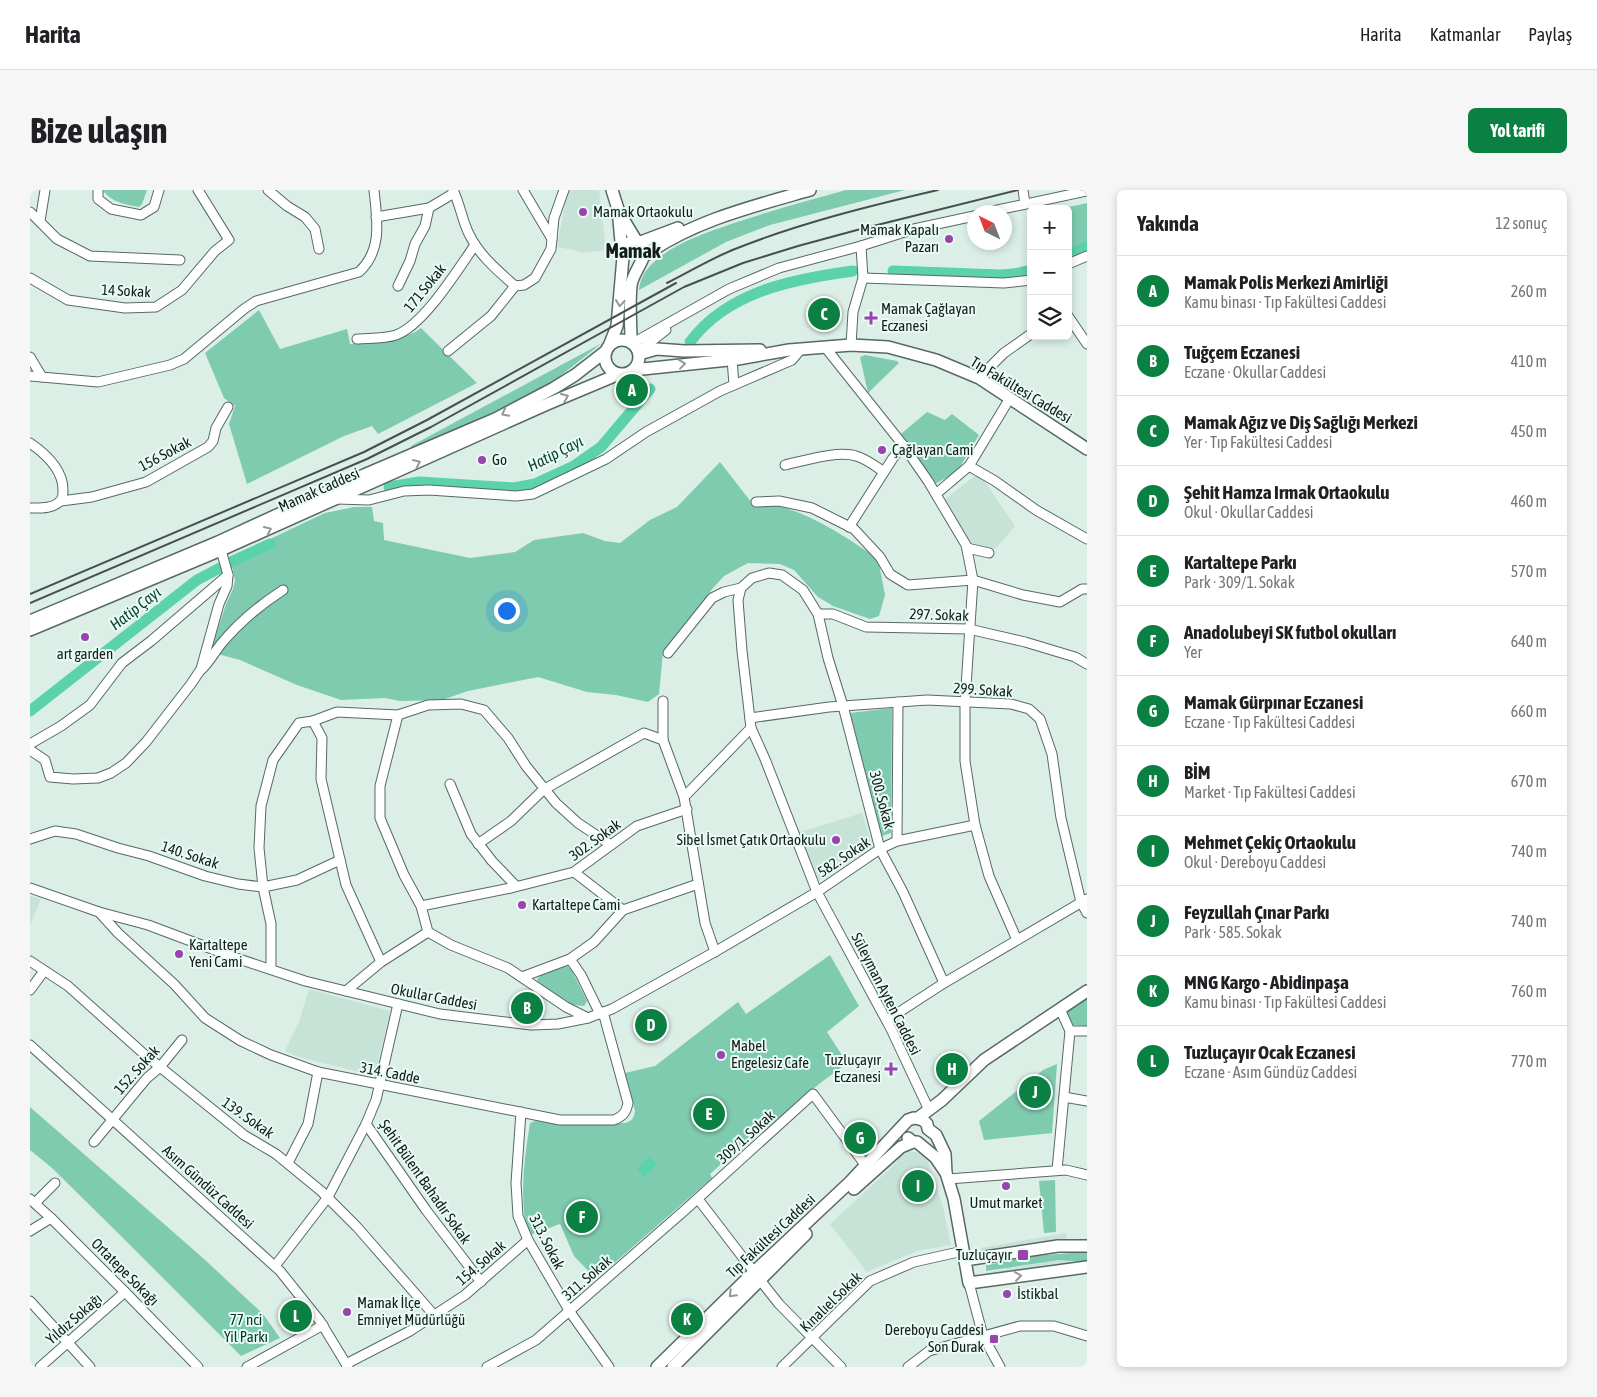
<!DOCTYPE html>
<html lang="tr">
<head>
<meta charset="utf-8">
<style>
	:root { --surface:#fff; --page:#f6f6f6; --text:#202124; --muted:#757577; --line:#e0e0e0; --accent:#0b8043 }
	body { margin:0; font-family:"Asap Condensed",sans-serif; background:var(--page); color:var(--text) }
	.controls { position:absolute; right:15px; top:15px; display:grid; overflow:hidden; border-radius:8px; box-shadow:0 2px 8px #0003 }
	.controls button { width:45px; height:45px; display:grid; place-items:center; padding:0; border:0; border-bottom:1px solid var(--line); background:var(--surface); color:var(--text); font:25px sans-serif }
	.compass { position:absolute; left:937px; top:15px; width:45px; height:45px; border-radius:50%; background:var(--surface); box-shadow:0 2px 8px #0003; rotate:318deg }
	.you { position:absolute; left:476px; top:420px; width:18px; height:18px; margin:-12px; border:4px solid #fff; border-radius:50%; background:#1a73e8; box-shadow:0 0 0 8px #1a73e833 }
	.badge { display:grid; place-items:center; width:32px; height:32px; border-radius:50%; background:var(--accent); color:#fff; font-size:16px; font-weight:700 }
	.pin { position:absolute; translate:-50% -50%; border:2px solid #fff; box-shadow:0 1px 5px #0006 }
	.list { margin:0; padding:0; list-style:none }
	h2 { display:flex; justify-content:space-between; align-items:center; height:65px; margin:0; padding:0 20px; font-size:21px }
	h2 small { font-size:16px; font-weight:400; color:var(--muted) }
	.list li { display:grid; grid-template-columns:32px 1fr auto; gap:15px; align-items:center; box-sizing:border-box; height:70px; padding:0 20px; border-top:1px solid var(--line) }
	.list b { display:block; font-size:19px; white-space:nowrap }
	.list p { margin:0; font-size:16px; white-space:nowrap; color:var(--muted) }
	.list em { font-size:16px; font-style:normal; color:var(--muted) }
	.icon { flex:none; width:28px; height:28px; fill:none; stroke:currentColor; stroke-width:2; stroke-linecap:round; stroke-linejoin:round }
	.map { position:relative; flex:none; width:1057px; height:1177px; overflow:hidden; border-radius:8px }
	header { display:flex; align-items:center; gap:30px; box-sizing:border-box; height:70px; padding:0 25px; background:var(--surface); border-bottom:1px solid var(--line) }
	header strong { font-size:24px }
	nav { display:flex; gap:28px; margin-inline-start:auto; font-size:18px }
	.intro { display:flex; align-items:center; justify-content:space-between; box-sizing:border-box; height:120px; padding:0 30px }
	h1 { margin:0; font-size:35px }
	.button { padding:12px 22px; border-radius:8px; background:var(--accent); color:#fff; font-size:18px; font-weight:700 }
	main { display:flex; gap:30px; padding:0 30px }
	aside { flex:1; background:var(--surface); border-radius:8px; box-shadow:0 2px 8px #0003 }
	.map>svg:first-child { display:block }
	.built { fill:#c7e3d8; fill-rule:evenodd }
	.green { fill:#7fcbb0 }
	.water { fill:#5bd1ac }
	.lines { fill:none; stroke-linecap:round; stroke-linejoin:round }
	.river { stroke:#5bd1ac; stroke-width:11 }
	.minor-casing { stroke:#576962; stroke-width:11 }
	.major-casing { stroke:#576962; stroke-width:14 }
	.minor { stroke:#fff; stroke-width:9 }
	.major { stroke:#fff; stroke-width:11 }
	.rail { stroke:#46514d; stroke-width:2 }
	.oneway { stroke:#959898 }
	.poi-dot { fill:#9a42ae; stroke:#e8fcf4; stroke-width:2 }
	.labels { text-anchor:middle; stroke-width:4; stroke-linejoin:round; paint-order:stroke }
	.poi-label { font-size:15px; fill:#141b19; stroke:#e8fcf4; text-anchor:start }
	.street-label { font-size:15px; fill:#141b19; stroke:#e8fcf4 }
	.park-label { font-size:15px; fill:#003628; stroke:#e8fcf4 }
	.water-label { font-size:16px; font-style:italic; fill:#0e4233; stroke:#e8fcf4 }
	.district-label { font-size:20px; font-weight:bold; fill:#141b19; stroke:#e8fcf4 }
</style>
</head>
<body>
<header>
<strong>Harita</strong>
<nav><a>Harita</a><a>Katmanlar</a><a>Paylaş</a></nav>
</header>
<div class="intro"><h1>Bize ulaşın</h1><a class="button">Yol tarifi</a></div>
<main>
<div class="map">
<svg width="1057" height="1177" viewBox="0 0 1057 1177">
	<rect width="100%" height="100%" fill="#dbefe7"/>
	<g class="built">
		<path d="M540 0H569L576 60 551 63 549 61 527 57 536 8Z"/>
		<path d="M945 286 953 289 985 336 966 358 955 359 940 352 915 309Z"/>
		<path d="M832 623 843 658 789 690 767 643Z"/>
		<path d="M0 706 11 709 0 735Z"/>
		<path d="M279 799 360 821 346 881 342 885 268 867 255 861 269 832Z"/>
		<path d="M879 961 890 963 898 971 913 1017 921 1055 887 1061 837 1082 800 1034 864 975 871 966Z"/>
		<path d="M1036 1043 1037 1048 1015 1052 1016 1058 1023 1057 1024 1063 1017 1064 1018 1072 1040 1068 1041 1073 956 1088 955 1083 976 1079 975 1072 967 1073 966 1067 974 1065 972 1059 951 1062V1058ZM1009 1052 1010 1059 998 1066 1012 1073 982 1078 979 1058Z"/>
	</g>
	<g class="green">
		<path d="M73 0H117L112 14 109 17C97 15 80 12 73 0Z"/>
		<path d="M816 0H875L740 35 696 52 609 100C610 91 613 83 620 76 641 54 673 44 701 34 739 21 777 11 816 0Z"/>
		<path d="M1057 13V52L1038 58V19H1030Z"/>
		<path d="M229 120 250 159 317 139 320 154C343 152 372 152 391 138L447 193 348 244 342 236 314 246 217 294 199 234 205 216 194 208 175 163Z"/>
		<path d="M572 153 524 191 497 206 382 260 381 256Z"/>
		<path d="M835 165 867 171 869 173 838 203 830 167Z"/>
		<path d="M897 222 915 230 922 224 949 245 927 282 905 294 871 244Z"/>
		<path d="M690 272 725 317C732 316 741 314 748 316 784 325 818 348 848 369L855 405 849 426 840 429 803 416 788 407 764 380 750 374 718 373 694 386 683 398 641 456 633 462 629 504 618 512 586 505 557 502 508 487 438 501 412 510 370 511 355 508 311 510 267 495 210 470 180 462 196 414 203 399 205 390 202 377 244 358 240 349 295 323 324 317H342L344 331 353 333 354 350 440 368 485 362 504 350 553 343 575 351 590 353 620 330 647 317Z"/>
		<path d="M862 518 861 643 852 646 820 523Z"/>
		<path d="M800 765 829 816 797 842 817 873 789 894 738 937 735 936 731 938 680 984 682 988 566 1089 544 1066 530 1034 498 1046C489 1008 494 971 500 933L505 931 534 934 595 933C602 931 604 928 605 921L595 883 625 876 708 812 716 824Z"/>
		<path d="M537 776 541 779 557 811 554 816 543 815 509 795 507 789 517 780Z"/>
		<path d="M1057 808V836L1042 835 1035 820Z"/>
		<path d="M1027 874 1022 943 954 950 949 931 1013 880Z"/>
		<path d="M0 917 173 1068 233 1124 250 1148 211 1166 89 1044 22 978 0 960Z"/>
		<path d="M1025 990 1026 1042 1014 1043 1009 991Z"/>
		<path d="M1052 1062 1057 1063V1072L1029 1070 956 1081V1075L1006 1066Z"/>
	</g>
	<path class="water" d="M620 967 627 975 614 987 607 979Z"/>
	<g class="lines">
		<g class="river">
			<path d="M1038 64 1057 57"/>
			<path d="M863 81 970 85 984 84 1001 80"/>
			<path d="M660 152C698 101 764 89 823 81"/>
			<path d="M359 297 389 292 484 298 505 294 544 276 571 257 620 199"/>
			<path d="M0 521 167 390 203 371 240 354"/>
		</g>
		<g class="minor-casing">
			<g id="minor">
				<path d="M68 0V9L81 19 111 25 124 17 129 0"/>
				<path d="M238 0 257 16 275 27 285 39 289 59"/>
				<path d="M423 0C430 14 432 30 439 44 449 65 467 80 485 96L494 95 505 88 521 59 524 28 534 0"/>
				<path d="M493 0 522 49"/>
				<path d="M993 0 995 14"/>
				<path d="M0 22 27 49 60 66 150 70"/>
				<path d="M958 22 1057 1"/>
				<path d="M346 27 399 18 424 3"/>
				<path d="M10 31 15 0"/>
				<path d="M1038 74 1057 66"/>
				<path d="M0 88 38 110 95 118 126 117 152 100 185 61 199 50 168 0"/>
				<path d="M833 88 974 93 1001 90"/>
				<path d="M368 96 380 71 385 54 395 36 399 18"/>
				<path d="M1038 126 1057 154"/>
				<path d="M327 149C339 148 354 149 366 145 394 135 428 79 445 55"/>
				<path d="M603 153 699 99 749 78 831 56"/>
				<path d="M821 155 823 122 833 88 831 56 884 39 944 26"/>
				<path d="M795 157 873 255 898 291 936 355 943 390 935 512V571L945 635 959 686 987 750"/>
				<path d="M418 161 461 126 485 96"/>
				<path d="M609 161 636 140"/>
				<path d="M0 167 12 187"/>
				<path d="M702 169 704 195"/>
				<path d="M0 186 68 192 140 175 154 169 214 119 226 111 329 82C353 60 347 29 344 0"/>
				<path d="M949 188 974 163 1001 144"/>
				<path d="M0 253C16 264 33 280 33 300 33 304 33 309 30 311 23 319 10 318 0 318"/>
				<path d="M755 275C773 271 809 260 826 266 837 269 845 276 854 282"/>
				<path d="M939 276 965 291 1006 320 1057 349"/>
				<path d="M906 304 939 276 980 208"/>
				<path d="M307 309 339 310 374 301 399 300 486 306 503 304 576 269 616 242 690 201 762 170 771 159"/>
				<path d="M31 311 62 307 116 292 178 257 183 251 186 238 198 217"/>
				<path d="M726 312 749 311 782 318 824 339 850 367 860 384 878 395 943 390 993 405 1030 412 1052 399H1057"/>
				<path d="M819 337 863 268 873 255"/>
				<path d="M937 358 959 363"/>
				<path d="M788 424H803L836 437 939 439 995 452 1045 467 1057 474"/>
				<path d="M638 463 682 408 694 402 711 398"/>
				<path d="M172 479C180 471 184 463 191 454 209 432 230 415 253 400"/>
				<path d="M633 511V550L654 607 675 733 685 762"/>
				<path d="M368 525 350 596V628L374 685 391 716 398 742 421 755 478 778 536 817 558 828"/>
				<path d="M720 528 799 517 897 510 981 514 999 519 1010 529 1022 564 1031 628 1051 712 1057 723"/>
				<path d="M283 531 307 522 368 525 398 515 431 514 454 520 478 548 496 576 526 613 548 633 581 655"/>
				<path d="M0 554 31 536 60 515 92 473 121 451 198 385"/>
				<path d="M0 560 15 570 20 587 43 589 68 588 81 583 96 573 116 552 161 494 171 479 189 414 197 396 198 385 191 360"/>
				<path d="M420 594 441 644 462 671 486 696"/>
				<path d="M654 607 721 538"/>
				<path d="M0 649 25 641 46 644 88 658 119 666 175 686 208 694 233 697 267 690 310 670"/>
				<path d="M867 651 868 512"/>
				<path d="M448 654 481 631 513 600 614 543 633 550"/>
				<path d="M544 682 593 720"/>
				<path d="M0 698 69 722 118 735 206 768 275 791 410 824 501 835 528 834 558 828 582 819 688 760 787 702 850 659 867 651 945 635"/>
				<path d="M391 716 481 698 544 682 607 636 657 619"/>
				<path d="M69 722 88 743 144 794 175 828 211 851 241 865 288 882 530 930H584C593 926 596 923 598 913L573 822"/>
				<path d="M540 769 551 785 570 824"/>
				<path d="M0 771 38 796 114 864 214 945 246 964 291 1001 327 1037 404 1125"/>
				<path d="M241 779V734L233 697 229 658 231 616 243 570 269 533 283 531 292 548 291 589 316 695 351 772"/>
				<path d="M492 787 540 769 564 752 593 720 668 694"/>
				<path d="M0 800 14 781"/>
				<path d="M316 801 351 772 398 742"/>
				<path d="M368 814 346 910 336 934 396 1020 451 1092"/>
				<path d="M1030 819 1040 841H1057"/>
				<path d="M857 830 914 793 1057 709"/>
				<path d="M0 855 250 1081 290 1131 318 1177"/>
				<path d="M1034 907 1057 911"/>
				<path d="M899 920 861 839 787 702 735 569 721 538 712 461 708 410 711 398 722 388 739 383 752 385 773 400 788 424 798 468 813 516 850 659 873 702 914 793"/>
				<path d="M491 922 486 993 488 1026 498 1050 540 1122 579 1177"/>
				<path d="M64 952 117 888 130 877 152 850"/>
				<path d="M258 973 278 934 288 882"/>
				<path d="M1027 980 1040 841"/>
				<path d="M918 989 1036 980 1057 985"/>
				<path d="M0 1009 21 1028 95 1102 168 1177"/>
				<path d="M668 1009 724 1082"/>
				<path d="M5 1013 25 993"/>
				<path d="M0 1041 21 1028"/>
				<path d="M245 1076 298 1007 336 934"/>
				<path d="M730 1090 749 1114 811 1177"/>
				<path d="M939 1093 953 1146 970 1177"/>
				<path d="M0 1111 60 1177"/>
				<path d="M316 1174 380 1141 435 1105 498 1050"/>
				<path d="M10 1177 95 1102"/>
				<path d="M217 1177 293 1135"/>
				<path d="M457 1177 506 1150 655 1020 783 904 836 976"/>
				<path d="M752 1177 840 1091 884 1072 933 1061"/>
				<path d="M878 1177 899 1161 990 1136H1024L1057 1146"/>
			</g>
		</g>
		<g class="major-casing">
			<g id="major">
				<path d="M582 0 588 19 592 63"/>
				<path d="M590 24 607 52"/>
				<path d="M608 53 648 38"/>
				<path d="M592 63C593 55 599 51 607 52L614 60C615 72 602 83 601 96 599 114 601 134 601 152"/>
				<path d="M614 66C662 31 724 16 780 0"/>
				<circle cx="592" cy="167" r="17"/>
				<path d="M579 156 587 136 593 67"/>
				<path d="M609 164 627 159 654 161 730 160"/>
				<path d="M603 180 708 169 759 160 821 155 858 157 906 170 949 188 1057 259"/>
				<path d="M0 431 188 352 334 285 465 229 524 198 545 185 576 161"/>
				<path d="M0 440 191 360 515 215 589 184"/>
				<path d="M888 928 912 910 954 870 1057 801"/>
				<path d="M878 948 883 952H887L905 967 916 983"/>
				<path d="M824 999 871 957 883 952"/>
				<path d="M935 1070 1028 1056H1057"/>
				<path d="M627 1177 724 1082 820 992 878 930 884 928 893 930 897 934 898 939 906 945 915 964 916 983 924 1009 939 1093 1057 1077"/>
				<path d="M643 1177 776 1044"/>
			</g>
		</g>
		<use href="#minor" class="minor"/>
		<use href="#major" class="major"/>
		<g class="rail">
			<path d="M637 93C659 82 682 68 705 59 770 33 839 16 908 0"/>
			<path d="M0 404 334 262 397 230 646 93"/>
			<path d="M0 413 337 269 401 237 654 97 713 73 768 56 827 40 988 0"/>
		</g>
	</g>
	<defs><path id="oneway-chevron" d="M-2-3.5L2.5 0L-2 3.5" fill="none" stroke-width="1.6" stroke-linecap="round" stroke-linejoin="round" transform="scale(1.25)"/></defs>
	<g class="oneway">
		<use href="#oneway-chevron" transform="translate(590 113) rotate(96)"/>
		<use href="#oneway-chevron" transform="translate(652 174) rotate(-7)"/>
		<use href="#oneway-chevron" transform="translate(535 207) rotate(-23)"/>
		<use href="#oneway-chevron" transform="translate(475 223) rotate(153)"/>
		<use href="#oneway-chevron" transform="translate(387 273) rotate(-24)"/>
		<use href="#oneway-chevron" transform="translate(238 340) rotate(-24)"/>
		<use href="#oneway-chevron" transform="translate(988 1086) rotate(-8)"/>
		<use href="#oneway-chevron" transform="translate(702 1104) rotate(135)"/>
	</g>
	<g class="poi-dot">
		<circle cx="553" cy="22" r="5"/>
		<circle cx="919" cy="49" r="5"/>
		<path d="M838.5 120.5h5v5h5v5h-5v5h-5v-5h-5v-5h5z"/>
		<circle cx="852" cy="260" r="5"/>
		<circle cx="452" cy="270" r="5"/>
		<circle cx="55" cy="447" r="5"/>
		<circle cx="806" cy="650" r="5"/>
		<circle cx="492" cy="715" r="5"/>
		<circle cx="149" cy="764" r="5"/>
		<circle cx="691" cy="865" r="5"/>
		<path d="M858.5 871.5h5v5h5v5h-5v5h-5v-5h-5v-5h5z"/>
		<circle cx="976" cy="996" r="5"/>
		<rect x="987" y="1059" width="12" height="12" rx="2.5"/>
		<circle cx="977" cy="1104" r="5"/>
		<circle cx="317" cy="1122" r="5"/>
		<rect x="959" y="1144" width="10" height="10" rx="2.5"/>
	</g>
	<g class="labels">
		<g class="poi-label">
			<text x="563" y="27">Mamak Ortaokulu</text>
			<text x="909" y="45" text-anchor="end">Mamak Kapalı<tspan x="909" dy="17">Pazarı</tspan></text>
			<text x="851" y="124">Mamak Çağlayan<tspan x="851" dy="17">Eczanesi</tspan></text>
			<text x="862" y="265">Çağlayan Cami</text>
			<text x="462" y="275">Go</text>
			<text x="55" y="469" text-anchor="middle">art garden</text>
			<text x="796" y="655" text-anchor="end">Sibel İsmet Çatık Ortaokulu</text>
			<text x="502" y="720">Kartaltepe Cami</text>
			<text x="159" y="760">Kartaltepe<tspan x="159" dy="17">Yeni Cami</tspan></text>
			<text x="701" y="861">Mabel<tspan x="701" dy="17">Engelesiz Cafe</tspan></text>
			<text x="851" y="875" text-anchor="end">Tuzluçayır<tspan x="851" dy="17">Eczanesi</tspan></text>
			<text x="976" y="1018" text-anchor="middle">Umut market</text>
			<text x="982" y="1070" text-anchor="end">Tuzluçayır</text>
			<text x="987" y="1109">İstikbal</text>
			<text x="327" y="1118">Mamak İlçe<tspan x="327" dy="17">Emniyet Müdürlüğü</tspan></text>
			<text x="954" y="1145" text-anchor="end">Dereboyu Caddesi<tspan x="954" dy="17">Son Durak</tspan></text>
		</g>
		<g class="street-label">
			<text transform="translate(395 98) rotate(-51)" y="5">171 Sokak</text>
			<text transform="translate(96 101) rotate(3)" y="5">14 Sokak</text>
			<text transform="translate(991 200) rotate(31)" y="5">Tıp Fakültesi Caddesi</text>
			<text transform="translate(135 264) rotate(-28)" y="5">156 Sokak</text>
			<text transform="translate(289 300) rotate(-24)" y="5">Mamak Caddesi</text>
			<text transform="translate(909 425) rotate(2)" y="5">297. Sokak</text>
			<text transform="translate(953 500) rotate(4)" y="5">299. Sokak</text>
			<text transform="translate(852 610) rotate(75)" y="5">300. Sokak</text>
			<text transform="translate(565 650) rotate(-36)" y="5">302. Sokak</text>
			<text transform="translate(160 665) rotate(18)" y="5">140. Sokak</text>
			<text transform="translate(814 667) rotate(-34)" y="5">582. Sokak</text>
			<text transform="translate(856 804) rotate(63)" y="5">Süleyman Ayten Caddesi</text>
			<text transform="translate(404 807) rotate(11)" y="5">Okullar Caddesi</text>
			<text transform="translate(107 880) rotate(-48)" y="5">152. Sokak</text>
			<text transform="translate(360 883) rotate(11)" y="5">314. Cadde</text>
			<text transform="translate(218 928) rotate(35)" y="5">139. Sokak</text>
			<text transform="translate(716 947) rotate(-42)" y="5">309/1. Sokak</text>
			<text transform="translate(395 992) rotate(55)" y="5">Şehit Bülent Bahadır Sokak</text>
			<text transform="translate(178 997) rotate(42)" y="5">Asım Gündüz Caddesi</text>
			<text transform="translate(741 1046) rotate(-43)" y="5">Tıp Fakültesi Caddesi</text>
			<text transform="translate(517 1052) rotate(63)" y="5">313. Sokak</text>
			<text transform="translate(451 1073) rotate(-41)" y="5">154. Sokak</text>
			<text transform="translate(95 1082) rotate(45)" y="5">Ortatepe Sokağı</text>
			<text transform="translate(557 1088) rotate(-41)" y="5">311. Sokak</text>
			<text transform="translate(801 1112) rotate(-44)" y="5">Kınalıel Sokak</text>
			<text transform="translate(44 1129) rotate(-41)" y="5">Yıldız Sokağı</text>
		</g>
		<g class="park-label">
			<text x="216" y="1135">77 nci<tspan x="216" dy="17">Yil Parkı</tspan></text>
		</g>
		<g class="water-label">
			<text transform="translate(525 263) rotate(-27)" y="6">Hatip Çayı</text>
			<text transform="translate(105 418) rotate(-38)" y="6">Hatip Çayı</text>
		</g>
		<g class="district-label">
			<text x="603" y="68">Mamak</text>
		</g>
	</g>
</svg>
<div class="controls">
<button>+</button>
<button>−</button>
<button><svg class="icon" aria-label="layers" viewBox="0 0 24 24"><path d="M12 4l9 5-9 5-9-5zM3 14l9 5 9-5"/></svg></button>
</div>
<svg class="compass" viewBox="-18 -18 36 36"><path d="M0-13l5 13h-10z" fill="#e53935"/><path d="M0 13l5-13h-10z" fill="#757577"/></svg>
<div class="you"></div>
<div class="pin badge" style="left:602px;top:200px">A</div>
<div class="pin badge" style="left:497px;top:818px">B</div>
<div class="pin badge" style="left:794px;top:124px">C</div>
<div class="pin badge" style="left:621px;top:835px">D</div>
<div class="pin badge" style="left:679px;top:924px">E</div>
<div class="pin badge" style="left:552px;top:1027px">F</div>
<div class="pin badge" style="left:830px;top:948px">G</div>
<div class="pin badge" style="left:922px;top:879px">H</div>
<div class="pin badge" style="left:888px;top:996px">I</div>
<div class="pin badge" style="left:1005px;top:902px">J</div>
<div class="pin badge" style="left:657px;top:1129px">K</div>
<div class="pin badge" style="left:266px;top:1126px">L</div>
</div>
<aside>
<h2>Yakında<small>12 sonuç</small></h2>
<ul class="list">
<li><span class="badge">A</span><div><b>Mamak Polis Merkezi Amirliği</b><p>Kamu binası · Tıp Fakültesi Caddesi</p></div><em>260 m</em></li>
<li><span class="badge">B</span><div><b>Tuğçem Eczanesi</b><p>Eczane · Okullar Caddesi</p></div><em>410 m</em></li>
<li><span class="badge">C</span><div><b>Mamak Ağız ve Diş Sağlığı Merkezi</b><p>Yer · Tıp Fakültesi Caddesi</p></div><em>450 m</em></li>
<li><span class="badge">D</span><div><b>Şehit Hamza Irmak Ortaokulu</b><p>Okul · Okullar Caddesi</p></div><em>460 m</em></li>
<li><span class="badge">E</span><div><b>Kartaltepe Parkı</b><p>Park · 309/1. Sokak</p></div><em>570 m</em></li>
<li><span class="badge">F</span><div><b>Anadolubeyi SK futbol okulları</b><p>Yer</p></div><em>640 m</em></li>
<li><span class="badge">G</span><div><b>Mamak Gürpınar Eczanesi</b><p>Eczane · Tıp Fakültesi Caddesi</p></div><em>660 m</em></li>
<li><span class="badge">H</span><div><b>BİM</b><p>Market · Tıp Fakültesi Caddesi</p></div><em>670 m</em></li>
<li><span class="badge">I</span><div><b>Mehmet Çekiç Ortaokulu</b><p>Okul · Dereboyu Caddesi</p></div><em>740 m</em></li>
<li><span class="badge">J</span><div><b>Feyzullah Çınar Parkı</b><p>Park · 585. Sokak</p></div><em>740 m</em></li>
<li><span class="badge">K</span><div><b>MNG Kargo - Abidinpaşa</b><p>Kamu binası · Tıp Fakültesi Caddesi</p></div><em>760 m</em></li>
<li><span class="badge">L</span><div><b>Tuzluçayır Ocak Eczanesi</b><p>Eczane · Asım Gündüz Caddesi</p></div><em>770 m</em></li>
</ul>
</aside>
</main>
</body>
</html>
